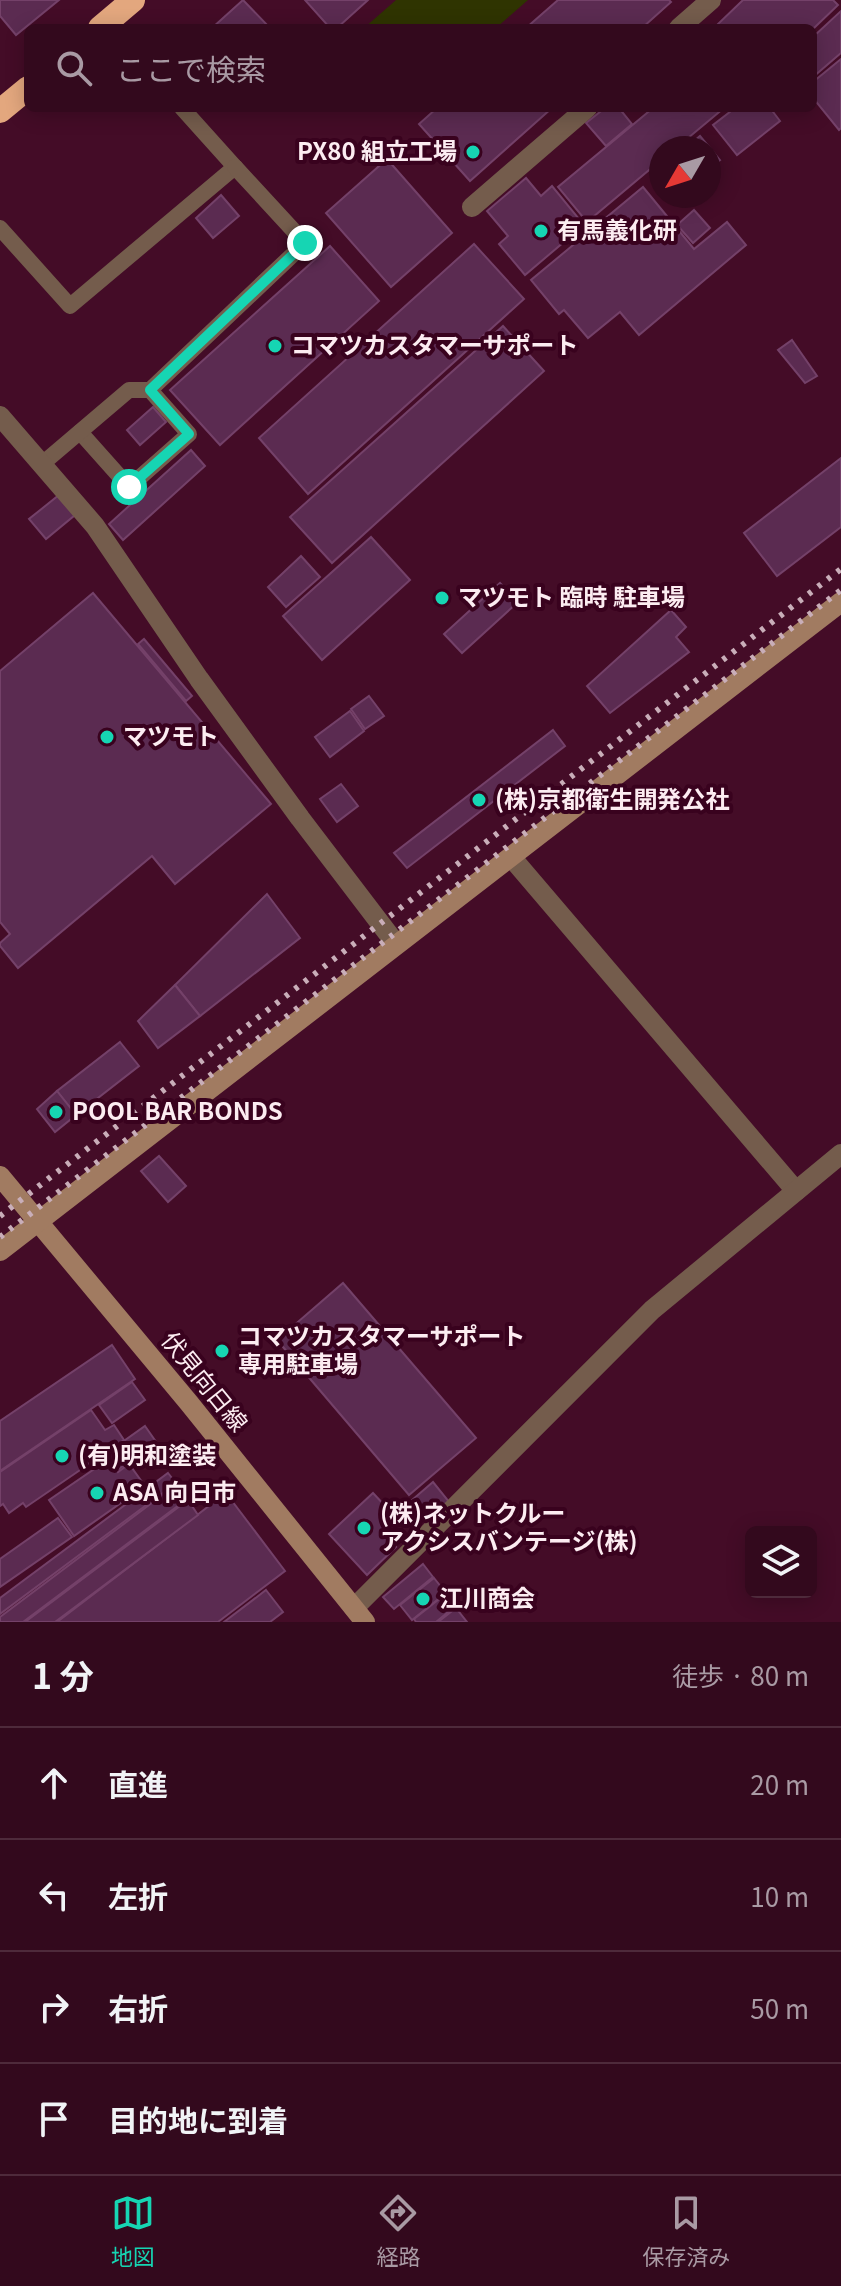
<!DOCTYPE html>
<html lang="ja">
<head>
<meta charset="utf-8">
<style>
	:root { --surface:#33091d; --page:#3b1226; --text:#f1f3f6; --muted:#a99aa4; --line:#4e2a3b; --accent:#16d5b3 }
	body { margin:0; font-family:Georgia,"Noto Sans JP",serif; background:var(--page); color:var(--text) }
	.controls { position:absolute; right:24px; bottom:24px; display:grid; overflow:hidden; border-radius:12px; box-shadow:0 4px 20px #0003 }
	.controls button { width:72px; height:72px; display:grid; place-items:center; padding:0; border:0; border-bottom:2px solid var(--line); background:var(--surface); color:var(--text); font:40px sans-serif }
	.compass { position:absolute; left:649px; top:136px; width:72px; height:72px; border-radius:50%; background:var(--surface); box-shadow:0 4px 20px #0003; rotate:231deg }
	.stop { position:absolute; width:24px; height:24px; margin:-18px; border:6px solid #16d5b3; border-radius:50%; background:#fff }
	.stop.end { background:#16d5b3; border-color:#fff; box-shadow:0 2px 8px #0008 }
	.list { margin:0; padding:0; list-style:none }
	h2 { display:flex; justify-content:space-between; align-items:center; height:104px; margin:0; padding:0 32px; font-size:34px }
	h2 small { font-size:26px; font-weight:400; color:var(--muted) }
	.list li { display:grid; grid-template-columns:52px 1fr auto; gap:24px; align-items:center; box-sizing:border-box; height:112px; padding:0 32px; border-top:2px solid var(--line) }
	.list b { display:block; font-size:30px; white-space:nowrap }
	.list em { font-size:26px; font-style:normal; color:var(--muted) }
	.icon { flex:none; width:44px; height:44px; fill:none; stroke:currentColor; stroke-width:2; stroke-linecap:round; stroke-linejoin:round }
	.map { position:relative; flex:none; width:841px; height:1622px; overflow:hidden }
	.search { position:absolute; background:var(--surface); box-shadow:0 4px 20px #0003; left:24px; right:24px; top:24px; height:88px; display:flex; align-items:center; gap:20px; box-sizing:border-box; padding:0 28px; border-radius:12px; color:var(--muted); font-size:30px }
	.sheet { height:552px; background:var(--surface) }
	nav { display:flex; justify-content:space-around; align-items:center; box-sizing:border-box; height:112px; border-top:2px solid var(--line); background:var(--surface); font-size:22px; color:var(--muted) }
	nav a { display:grid; justify-items:center; gap:4px }
	nav .on { color:var(--accent) }
	.map>svg:first-child { display:block }
	.green { fill:#2f3401 }
	.building { fill:#5b2b51; stroke:#744169; stroke-width:2 }
	.lines { fill:none; stroke-linecap:round; stroke-linejoin:round }
	.lane { stroke:#745c4c; stroke-width:16 }
	.street { stroke:#745c4c; stroke-width:20 }
	.secondary { stroke:#a17b61; stroke-width:20 }
	.highway { stroke:#e3a77e; stroke-width:24 }
	.rail { stroke:#c9aeb9; stroke-width:6; stroke-dasharray:4 8; stroke-linecap:butt }
	.route { stroke:#16d5b3; stroke-width:10 }
	.poi-dot { fill:#16d5b3; stroke:#39021e; stroke-width:3 }
	.labels { text-anchor:middle; stroke-width:8; stroke-linejoin:round; paint-order:stroke }
	.poi-label { font-size:24px; font-weight:bold; fill:#fcecf1; stroke:#39021e; text-anchor:start }
	.street-label { font-size:24px; fill:#fcecf1; stroke:#39021e }
</style>
</head>
<body>
<div class="map">
<svg width="841" height="1622" viewBox="0 0 841 1622">
	<rect width="100%" height="100%" fill="#440c27"/>
	<path class="green" d="M396 0H528L496 28H364Z"/>
	<g class="building">
		<path d="M0 0H59L16 35 0 16Z"/>
		<path d="M243 0 270 28H212Z"/>
		<path d="M305 0H368L337 28H330Z"/>
		<path d="M558 0H669L671 2 642 28H526Z"/>
		<path d="M743 0H833L838 5 813 29 720 28 717 25Z"/>
		<path d="M841 11V53L813 77V37Z"/>
		<path d="M841 59V128L839 130 813 98V82Z"/>
		<path d="M437 108H552L470 181 419 124Z"/>
		<path d="M605 108H619L632 124 606 146 586 123Z"/>
		<path d="M653 108H724L676 148H661V160L587 222 558 187Z"/>
		<path d="M735 108H770L780 121 737 155 713 125Z"/>
		<path d="M700 136 720 160 709 169V148H686Z"/>
		<path d="M387 159 452 233 391 287 326 213Z"/>
		<path d="M526 178 541 196 552 186 584 225 525 275 499 244 508 236 487 211Z"/>
		<path d="M643 187 694 249 727 222 746 245 639 335 620 312 588 338 564 310 559 314 531 280Z"/>
		<path d="M221 195 239 216 213 238 196 218Z"/>
		<path d="M694 210 710 228 693 243 677 225Z"/>
		<path d="M474 244 524 299 308 494 259 438Z"/>
		<path d="M330 246 379 301 220 445 170 390Z"/>
		<path d="M503 326 544 371 332 563 290 517Z"/>
		<path d="M792 340 817 376 805 383 778 350Z"/>
		<path d="M153 407 166 422 140 445 127 430Z"/>
		<path d="M191 450 205 466 123 540 109 524Z"/>
		<path d="M841 458V527L777 576 744 533Z"/>
		<path d="M59 495 75 515 46 539 29 519Z"/>
		<path d="M371 537 410 580 322 660 283 616Z"/>
		<path d="M301 556 320 577 286 607 268 587Z"/>
		<path d="M500 583 518 602 462 653 444 634Z"/>
		<path d="M93 593 271 804 175 884 152 856 18 968 0 946V943L10 934 0 922V671Z"/>
		<path d="M671 610 686 627 676 637 689 652 610 713 587 686Z"/>
		<path d="M144 639 192 696 186 701 138 644Z"/>
		<path d="M369 696 384 716 365 729 351 709Z"/>
		<path d="M350 711 364 731 330 757 315 737Z"/>
		<path d="M553 730 565 746 407 868 394 853Z"/>
		<path d="M341 784 358 806 337 822 320 799Z"/>
		<path d="M267 894 300 938 200 1016 175 985Z"/>
		<path d="M175 985 200 1016 158 1048 138 1021Z"/>
		<path d="M120 1042 139 1066 76 1115 57 1091Z"/>
		<path d="M57 1091 76 1115 55 1132 37 1109Z"/>
		<path d="M159 1156 186 1186 168 1202 141 1171Z"/>
		<path d="M343 1283 476 1438 409 1495 277 1340Z"/>
		<path d="M112 1345 135 1379 0 1471V1421Z"/>
		<path d="M132 1382 145 1400 112 1423 99 1405Z"/>
		<path d="M91 1410 105 1430 114 1425 124 1440 26 1507 23 1503 9 1513 3 1504 0 1506V1472Z"/>
		<path d="M145 1426 159 1446 135 1464 132 1460 119 1469 107 1453Z"/>
		<path d="M109 1459 118 1472 129 1464 145 1486 74 1536 49 1500Z"/>
		<path d="M168 1473 176 1483 0 1614V1598Z"/>
		<path d="M433 1482 450 1503 430 1520 412 1500Z"/>
		<path d="M177 1484 187 1499 23 1622H0V1617Z"/>
		<path d="M226 1493 285 1571 218 1622H57Z"/>
		<path d="M373 1493 400 1522 385 1536 396 1547 367 1575 329 1534Z"/>
		<path d="M188 1500 198 1515 55 1622H25Z"/>
		<path d="M58 1518 72 1537 0 1587V1559Z"/>
		<path d="M423 1564 433 1577 394 1609 383 1597Z"/>
		<path d="M434 1578 446 1593 412 1620 400 1605Z"/>
		<path d="M266 1590 283 1612 270 1622H224Z"/>
		<path d="M443 1596 453 1608 436 1622H416L414 1619Z"/>
		<path d="M456 1608 467 1622H438Z"/>
	</g>
	<g class="lines">
		<g class="lane">
			<path d="M0 228 70 306 235 167 182 108"/>
			<path d="M80 432 129 487 189 434 150 390"/>
			<path d="M42 464 129 390H150L305 243 235 167"/>
		</g>
		<g class="street">
			<path d="M679 28 711 0"/>
			<path d="M472 207 587 108"/>
			<path d="M0 416 95 526 199 679 300 818 396 944"/>
			<path d="M512 858 796 1191"/>
			<path d="M354 1608 652 1310 841 1154"/>
		</g>
		<g class="secondary">
			<path d="M0 1176 189 1403 365 1622"/>
			<path d="M0 1251 841 602"/>
		</g>
		<g class="highway">
			<path d="M100 28 133 0"/>
			<path d="M0 111 28 88"/>
		</g>
		<g class="rail">
			<path d="M0 1216 841 569"/>
			<path d="M0 1237 841 590"/>
		</g>
	</g>
	<g class="lines">
		<path class="route" d="M129 487 189 434 150 390 305 243"/>
	</g>
	<g class="poi-dot">
		<circle cx="473" cy="152" r="8"/>
		<circle cx="541" cy="231" r="8"/>
		<circle cx="275" cy="346" r="8"/>
		<circle cx="442" cy="598" r="8"/>
		<circle cx="107" cy="737" r="8"/>
		<circle cx="479" cy="800" r="8"/>
		<circle cx="56" cy="1112" r="8"/>
		<circle cx="222" cy="1351" r="8"/>
		<circle cx="62" cy="1456" r="8"/>
		<circle cx="97" cy="1493" r="8"/>
		<circle cx="364" cy="1528" r="8"/>
		<circle cx="423" cy="1599" r="8"/>
	</g>
	<g class="labels">
		<g class="poi-label">
			<text x="457" y="160" text-anchor="end">PX80 組立工場</text>
			<text x="557" y="239">有馬義化研</text>
			<text x="291" y="354">コマツカスタマーサポート</text>
			<text x="458" y="606">マツモト 臨時 駐車場</text>
			<text x="123" y="745">マツモト</text>
			<text x="495" y="808">(株)京都衛生開発公社</text>
			<text x="72" y="1120">POOL BAR BONDS</text>
			<text x="238" y="1345">コマツカスタマーサポート<tspan x="238" dy="28">専用駐車場</tspan></text>
			<text x="78" y="1464">(有)明和塗装</text>
			<text x="113" y="1501">ASA 向日市</text>
			<text x="380" y="1522">(株)ネットクルー<tspan x="380" dy="28">アクシスバンテージ(株)</tspan></text>
			<text x="439" y="1607">江川商会</text>
		</g>
		<g class="street-label">
			<text transform="translate(204 1382) rotate(51)" y="8">伏見向日線</text>
		</g>
	</g>
</svg>
<div class="controls">
<button><svg class="icon" aria-label="layers" viewBox="0 0 24 24"><path d="M12 4l9 5-9 5-9-5zM3 14l9 5 9-5"/></svg></button>
</div>
<svg class="compass" viewBox="-18 -18 36 36"><path d="M0-13l5 13h-10z" fill="#e53935"/><path d="M0 13l5-13h-10z" fill="#a99aa4"/></svg>
<div class="stop" style="left:129px;top:487px"></div>
<div class="stop end" style="left:305px;top:243px"></div>
<div class="search"><svg class="icon" aria-label="search" viewBox="0 0 24 24"><circle cx="10" cy="10" r="6"/><path d="M15 15l6 6"/></svg>ここで検索</div>
</div>
<section class="sheet">
<h2>1 分<small>徒歩 · 80 m</small></h2>
<ul class="list">
<li><svg class="icon" aria-label="ahead" viewBox="0 0 24 24"><path d="M12 20V5M6 11l6-6 6 6"/></svg><div><b>直進</b></div><em>20 m</em></li>
<li><svg class="icon" aria-label="left" viewBox="0 0 24 24"><path d="M17 20v-9H6M10 6l-5 5 5 5"/></svg><div><b>左折</b></div><em>10 m</em></li>
<li><svg class="icon" aria-label="right" viewBox="0 0 24 24"><path d="M7 20v-9h11M14 6l5 5-5 5"/></svg><div><b>右折</b></div><em>50 m</em></li>
<li><svg class="icon" aria-label="arrive" viewBox="0 0 24 24"><path d="M6 21V4h12l-3 4 3 4H6"/></svg><div><b>目的地に到着</b></div></li>
</ul>
</section>
<nav>
<a class="on"><svg class="icon" aria-label="map" viewBox="0 0 24 24"><path d="M3 6l6-2 6 2 6-2v14l-6 2-6-2-6 2zM9 4v14M15 6v14"/></svg>地図</a>
<a><svg class="icon" aria-label="directions" viewBox="0 0 24 24"><path d="M12 3l9 9-9 9-9-9zM9 14v-3h6M13 9l2 2-2 2"/></svg>経路</a>
<a><svg class="icon" aria-label="saved" viewBox="0 0 24 24"><path d="M7 4h10v16l-5-4-5 4z"/></svg>保存済み</a>
</nav>
</body>
</html>
